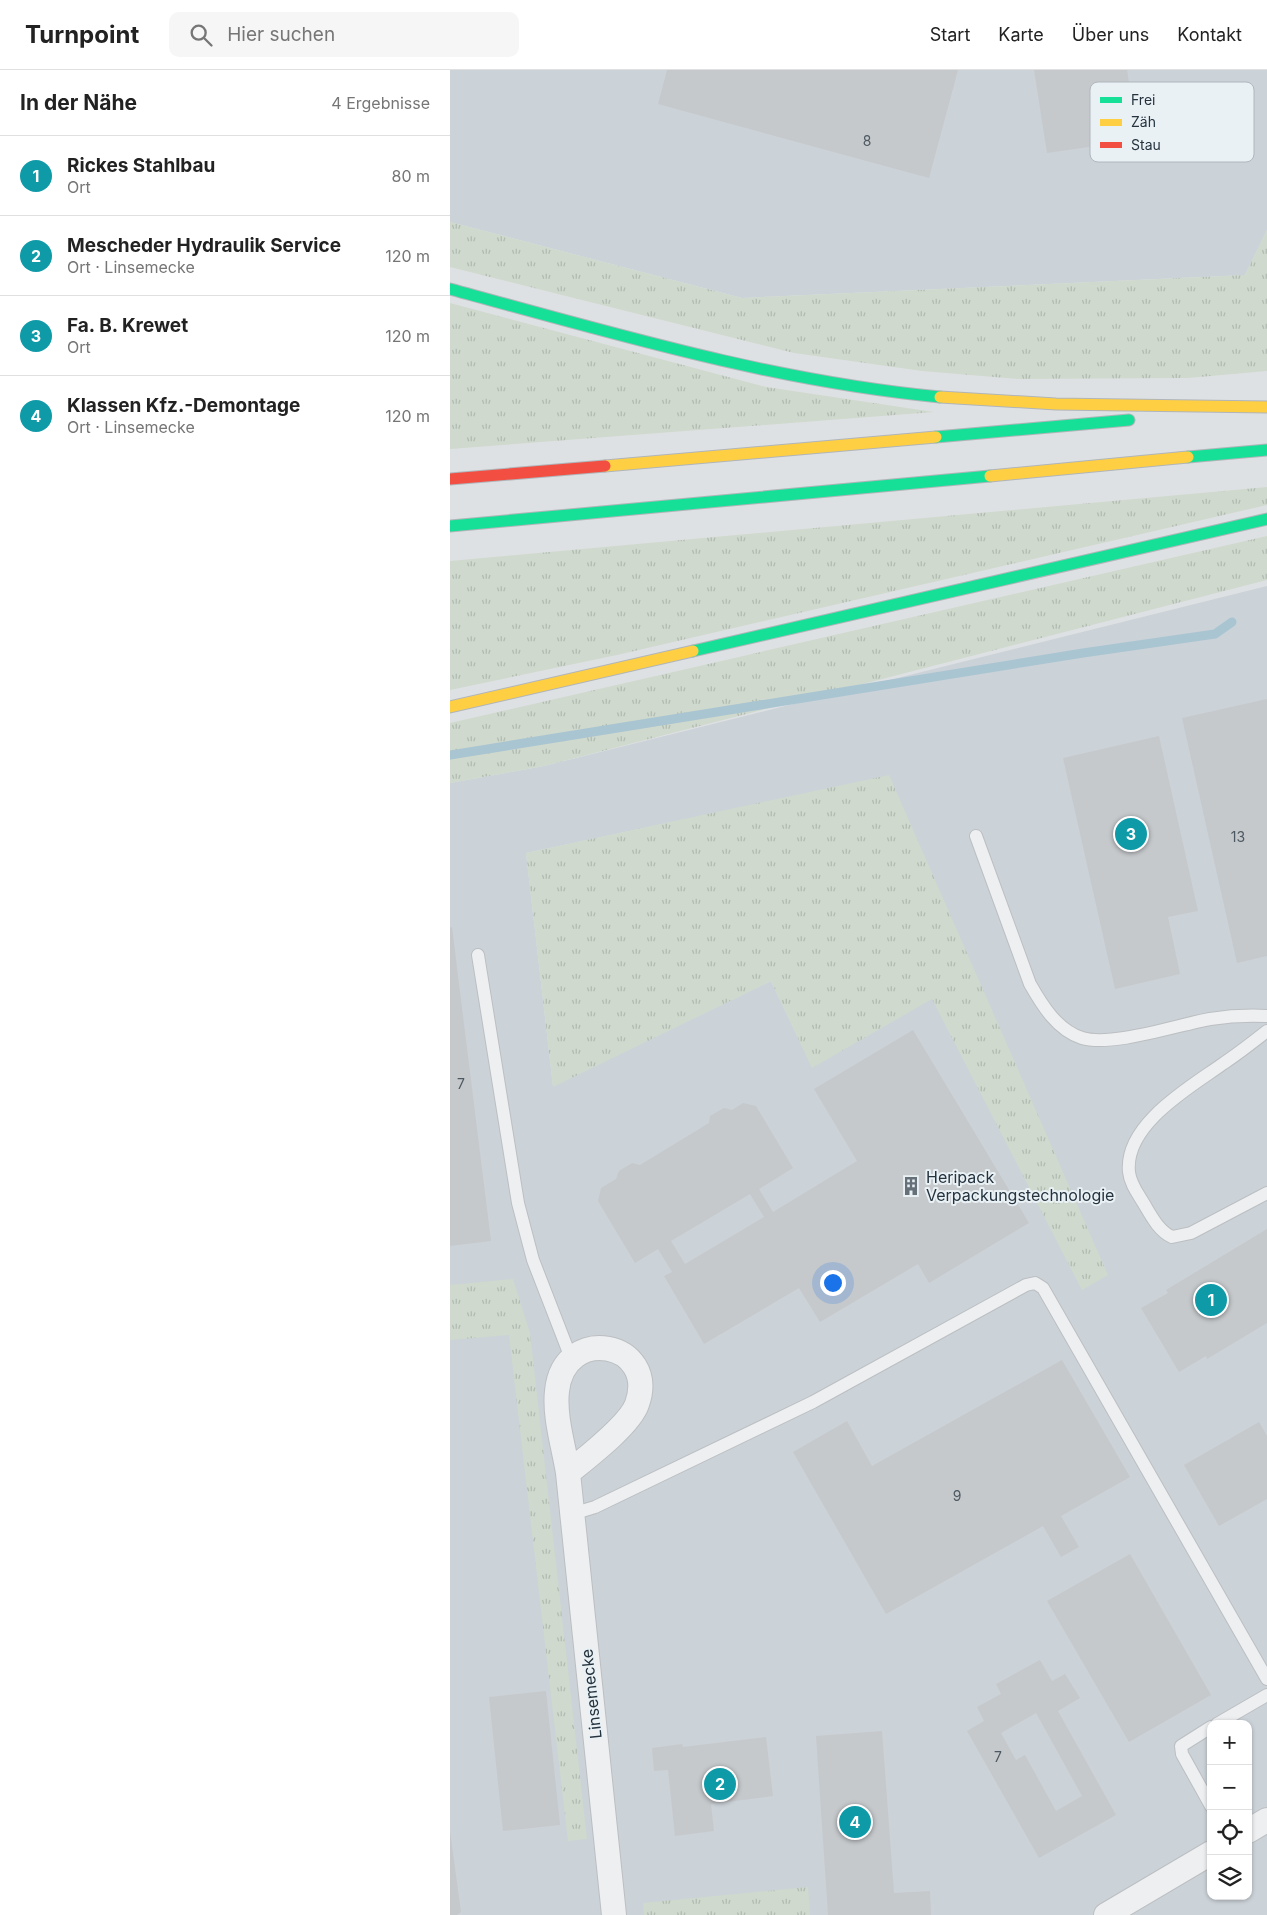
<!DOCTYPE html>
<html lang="de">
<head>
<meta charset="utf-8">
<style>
	:root { --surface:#fff; --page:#f6f6f6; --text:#222; --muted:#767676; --line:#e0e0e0; --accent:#b45309 }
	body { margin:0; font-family:Inter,sans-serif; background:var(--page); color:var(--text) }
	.controls { position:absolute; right:15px; bottom:15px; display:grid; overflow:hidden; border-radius:10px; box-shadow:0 1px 4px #0004 }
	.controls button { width:45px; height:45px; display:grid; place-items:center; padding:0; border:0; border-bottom:1px solid var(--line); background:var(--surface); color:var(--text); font:25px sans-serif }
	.you { position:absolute; left:382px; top:1212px; width:18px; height:18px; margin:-12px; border:4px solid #fff; border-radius:50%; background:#1a73e8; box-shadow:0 0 0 8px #1a73e833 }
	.badge { display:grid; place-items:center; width:32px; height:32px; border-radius:50%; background:var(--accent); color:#fff; font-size:16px; font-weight:700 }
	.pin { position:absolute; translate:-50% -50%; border:2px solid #fff; box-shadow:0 1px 5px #0006 }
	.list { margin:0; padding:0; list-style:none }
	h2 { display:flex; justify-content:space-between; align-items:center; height:65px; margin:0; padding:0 20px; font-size:21px }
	h2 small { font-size:16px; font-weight:400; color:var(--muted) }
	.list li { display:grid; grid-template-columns:32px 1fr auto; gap:15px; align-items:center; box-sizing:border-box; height:80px; padding:0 20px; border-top:1px solid var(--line) }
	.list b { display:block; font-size:19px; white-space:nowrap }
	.list p { margin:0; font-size:16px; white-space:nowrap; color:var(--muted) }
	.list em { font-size:16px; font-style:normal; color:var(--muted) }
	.icon { flex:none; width:28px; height:28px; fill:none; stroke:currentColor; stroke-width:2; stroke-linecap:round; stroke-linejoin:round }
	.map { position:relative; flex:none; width:817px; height:1845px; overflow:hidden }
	header { display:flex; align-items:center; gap:30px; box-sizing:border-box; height:70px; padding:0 25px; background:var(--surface); border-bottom:1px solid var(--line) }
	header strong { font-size:24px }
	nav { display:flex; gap:28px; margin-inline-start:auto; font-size:18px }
	.search { width:350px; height:45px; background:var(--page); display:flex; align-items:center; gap:12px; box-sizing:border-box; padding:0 18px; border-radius:10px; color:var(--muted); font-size:19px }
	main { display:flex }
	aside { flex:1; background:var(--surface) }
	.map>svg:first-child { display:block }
	.built { fill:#cbd2d8; fill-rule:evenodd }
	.grass { fill:url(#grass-tufts) }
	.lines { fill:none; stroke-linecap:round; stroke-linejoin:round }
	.stream { stroke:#a9c5d2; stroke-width:9 }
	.building { fill:#c6c9cc; fill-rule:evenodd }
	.lane-casing { stroke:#bcbfc2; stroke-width:14 }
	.street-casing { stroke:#bcbfc2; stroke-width:26 }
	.fast-casing { stroke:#b0b5b9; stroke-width:13 }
	.slow-casing { stroke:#b0b5b9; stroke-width:13 }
	.jam-casing { stroke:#b0b5b9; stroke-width:13 }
	.lane { stroke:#edeff1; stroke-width:12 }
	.street { stroke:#edeff1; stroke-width:24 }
	.fast { stroke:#16e098; stroke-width:11 }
	.slow { stroke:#ffcf43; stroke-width:11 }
	.jam { stroke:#f24e42; stroke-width:11 }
	.labels { text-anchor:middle; stroke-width:4; stroke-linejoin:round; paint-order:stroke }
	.number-label { font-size:14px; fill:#4d5962 }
	.poi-label { font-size:16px; fill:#24333e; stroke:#eaf1f5; text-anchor:start }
	.street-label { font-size:16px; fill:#24333e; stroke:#eaf1f5 }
	.key { fill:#eaf1f5; stroke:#afb8be; stroke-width:1 }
	.key-label { font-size:14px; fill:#24333e }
</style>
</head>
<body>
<header>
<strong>Turnpoint</strong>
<div class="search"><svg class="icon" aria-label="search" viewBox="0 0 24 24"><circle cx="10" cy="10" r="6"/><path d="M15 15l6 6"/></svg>Hier suchen</div>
<nav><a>Start</a><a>Karte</a><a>Über uns</a><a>Kontakt</a></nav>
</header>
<main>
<aside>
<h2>In der Nähe<small>4 Ergebnisse</small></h2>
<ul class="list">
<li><span class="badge" style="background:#0f9aa8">1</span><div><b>Rickes Stahlbau</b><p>Ort</p></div><em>80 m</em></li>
<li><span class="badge" style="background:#0f9aa8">2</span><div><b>Mescheder Hydraulik Service</b><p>Ort · Linsemecke</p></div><em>120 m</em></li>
<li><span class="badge" style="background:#0f9aa8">3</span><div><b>Fa. B. Krewet</b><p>Ort</p></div><em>120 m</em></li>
<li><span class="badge" style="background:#0f9aa8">4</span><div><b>Klassen Kfz.-Demontage</b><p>Ort · Linsemecke</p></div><em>120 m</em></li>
</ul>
</aside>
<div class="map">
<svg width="817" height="1845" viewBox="0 0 817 1845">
	<defs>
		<pattern id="grass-tufts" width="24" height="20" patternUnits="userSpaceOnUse" patternTransform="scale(1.25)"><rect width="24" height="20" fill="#d0d9cd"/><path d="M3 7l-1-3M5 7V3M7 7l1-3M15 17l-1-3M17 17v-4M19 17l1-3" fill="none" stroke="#b2bbb1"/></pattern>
	</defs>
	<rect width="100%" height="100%" fill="#dee1e4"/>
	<g class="built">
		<path d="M0 0H817V160L795 205 292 228 0 152Z"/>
		<path d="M817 516V1845H0V713L94 696ZM439 706 632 1219 482 928 362 997 321 911 103 1016 76 783ZM761 1654H798V1826H761Z"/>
	</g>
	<g class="grass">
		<path d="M0 152 292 228 795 205 817 160V301L738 308 569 309 472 301 344 283 0 197Z"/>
		<path d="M0 233 316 317 484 342 0 379Z"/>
		<path d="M817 417V435L167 585 0 620V491Z"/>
		<path d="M817 466V510L94 696 0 713V653Z"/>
		<path d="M439 705 658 1205 632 1220 482 929 362 998 321 911 103 1017 76 783Z"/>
		<path d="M63 1209 80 1263 137 1769 118 1771 59 1265 0 1270V1215Z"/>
		<path d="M358 1817 360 1845H194L193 1833Z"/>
	</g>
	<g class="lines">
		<path class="stream" d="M0 685 633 583 765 564 782 552"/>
	</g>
	<g class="building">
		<path d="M217 0H508L479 108 208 34Z"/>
		<path d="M584 0H677L688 70 597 83Z"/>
		<path d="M817 629V886L787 893 732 648Z"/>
		<path d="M709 666 748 841 718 847 730 904 665 919 613 688Z"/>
		<path d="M2 857 41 1171 0 1176V858Z"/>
		<path d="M463 960 579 1153 479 1213 468 1194 370 1252 349 1218 254 1274 214 1206 222 1202 208 1179 185 1193 148 1131 151 1118 166 1109 169 1101 182 1093 190 1095 259 1053 260 1046 274 1038 282 1040 293 1033 306 1036 343 1098 309 1119 323 1142 407 1091 364 1019ZM300 1124 314 1147 235 1194 221 1171Z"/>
		<path d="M817 1159V1253L757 1289 756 1286 729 1302 691 1238 718 1223 716 1220Z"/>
		<path d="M612 1290 680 1407 611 1446 629 1477 611 1487 593 1456 436 1544 343 1382 397 1351 422 1396Z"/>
		<path d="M809 1352 817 1366V1429L769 1456 734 1395Z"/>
		<path d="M680 1484 761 1625 679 1672 597 1531Z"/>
		<path d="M590 1590 602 1611 615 1604 630 1628 608 1641 666 1745 589 1788 517 1661 534 1651 527 1637 551 1624 546 1614ZM586 1643 632 1726 606 1741 575 1685 566 1690 551 1663Z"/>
		<path d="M96 1621 110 1755 53 1761 39 1627Z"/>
		<path d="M432 1661 444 1823 480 1821 481 1845H378L366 1666Z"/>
		<path d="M316 1667 323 1726 261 1734 264 1761 225 1766 218 1700 204 1701 202 1678 232 1674 233 1677Z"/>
		<path d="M0 1761 11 1842 7 1845H0Z"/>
	</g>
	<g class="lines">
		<g class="lane-casing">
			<g id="lane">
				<path d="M526 766 580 914C592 935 607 960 632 968 662 977 727 955 760 949 779 946 798 945 817 946"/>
				<path d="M28 885 68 1133 83 1190 121 1288"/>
				<path d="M817 961C803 972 789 983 774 993 742 1016 674 1054 679 1102 680 1112 686 1121 691 1129 700 1143 707 1160 722 1167L741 1163 817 1123"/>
				<path d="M122 1444 145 1437 363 1332 576 1215 585 1213 593 1218 817 1609"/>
				<path d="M767 1654 817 1625"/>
				<path d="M761 1657 731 1676 732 1684 761 1736"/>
			</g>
		</g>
		<g class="street-casing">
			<g id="street">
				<path d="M118 1403C136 1388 180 1355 187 1334 209 1272 114 1253 107 1321 104 1347 114 1377 118 1403L164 1845"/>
				<path d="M798 1761 817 1750"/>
				<path d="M656 1845 761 1783"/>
			</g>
		</g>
		<g class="fast-casing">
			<g id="fast">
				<path d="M0 219C162 263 322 311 490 327"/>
				<path d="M486 367 679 350"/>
				<path d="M738 387 817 380"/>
				<path d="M0 456 540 406"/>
				<path d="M243 581 817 449"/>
			</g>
		</g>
		<g class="slow-casing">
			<g id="slow">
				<path d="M490 327 606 334 817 337"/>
				<path d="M155 396 486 367"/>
				<path d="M540 406 738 387"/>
				<path d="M0 637 243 581"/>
			</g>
		</g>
		<g class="jam-casing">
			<path id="jam" d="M0 409 155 396"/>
		</g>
		<use href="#lane" class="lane"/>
		<use href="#street" class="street"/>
		<use href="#fast" class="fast"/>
		<use href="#slow" class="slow"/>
		<use href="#jam" class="jam"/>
	</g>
	<defs>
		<g id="building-bare" transform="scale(1.5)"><path d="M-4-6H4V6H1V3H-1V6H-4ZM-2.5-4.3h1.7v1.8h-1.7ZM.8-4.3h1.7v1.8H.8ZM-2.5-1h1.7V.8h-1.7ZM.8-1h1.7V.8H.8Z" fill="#657078" stroke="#eaf1f5" stroke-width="2.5" paint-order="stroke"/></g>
	</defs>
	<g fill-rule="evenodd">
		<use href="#building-bare" x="461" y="1116"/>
	</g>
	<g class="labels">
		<g class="number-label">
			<text x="417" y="76">8</text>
			<text x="788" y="772">13</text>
			<text x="11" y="1019">7</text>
			<text x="507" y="1431">9</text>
			<text x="548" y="1692">7</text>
		</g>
		<g class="poi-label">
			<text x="476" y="1113">Heripack<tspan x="476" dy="18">Verpackungstechnologie</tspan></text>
		</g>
		<g class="street-label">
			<text transform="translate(141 1624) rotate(-96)" y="6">Linsemecke</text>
		</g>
	</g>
	<rect x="640" y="12" width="164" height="80" rx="8" class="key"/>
	<rect x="650" y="27" width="22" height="6" fill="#16e098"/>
	<rect x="650" y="49" width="22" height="7" fill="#ffcf43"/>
	<rect x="650" y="72" width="22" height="6" fill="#f24e42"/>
	<g class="key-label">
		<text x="681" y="35">Frei</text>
		<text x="681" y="57">Zäh</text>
		<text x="681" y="80">Stau</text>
	</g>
</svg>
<div class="controls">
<button>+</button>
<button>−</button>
<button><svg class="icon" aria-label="locate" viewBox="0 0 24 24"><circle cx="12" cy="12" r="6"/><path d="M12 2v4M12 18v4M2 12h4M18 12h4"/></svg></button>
<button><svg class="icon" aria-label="layers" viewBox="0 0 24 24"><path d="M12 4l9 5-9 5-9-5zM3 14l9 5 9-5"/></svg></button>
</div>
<div class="you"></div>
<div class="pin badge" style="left:761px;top:1230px;background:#0f9aa8">1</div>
<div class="pin badge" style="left:270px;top:1714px;background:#0f9aa8">2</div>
<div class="pin badge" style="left:681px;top:764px;background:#0f9aa8">3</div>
<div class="pin badge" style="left:405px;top:1752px;background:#0f9aa8">4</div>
</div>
</main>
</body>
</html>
